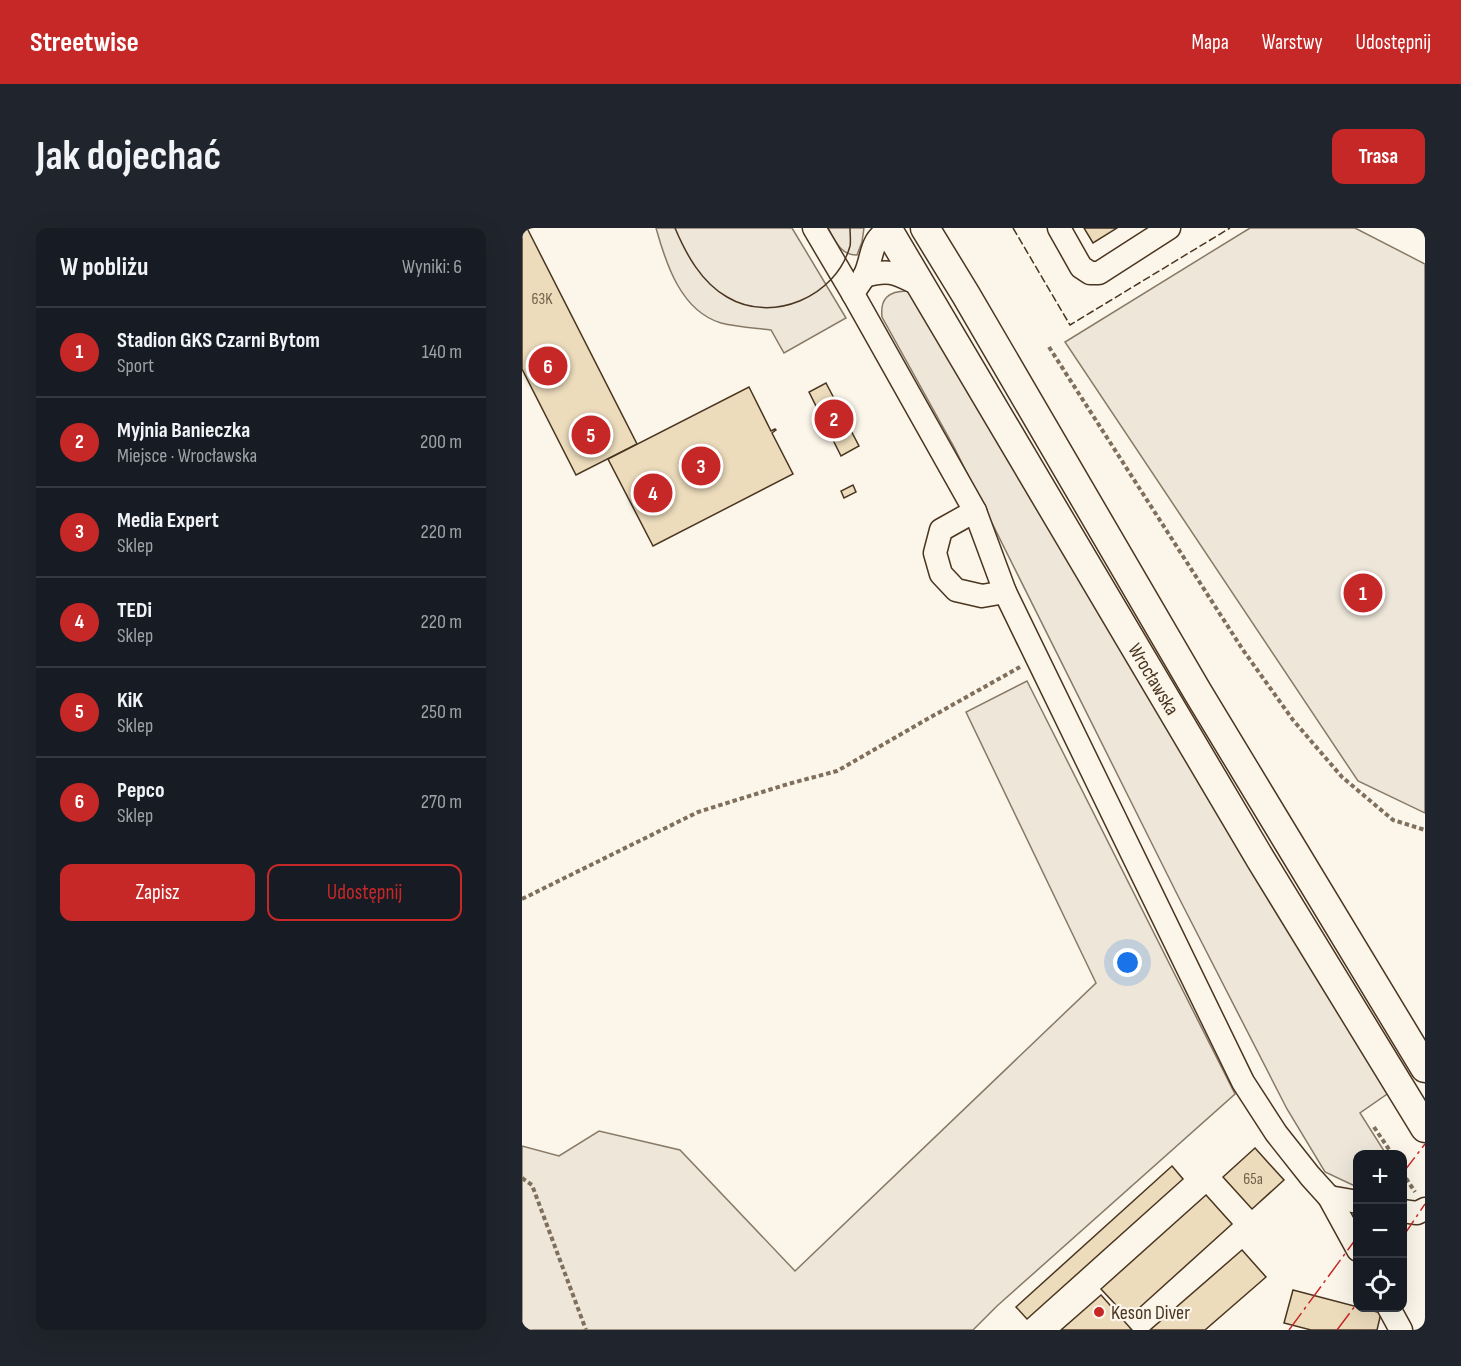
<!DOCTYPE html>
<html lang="pl">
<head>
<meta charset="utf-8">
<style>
	:root { --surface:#171b24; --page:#20242c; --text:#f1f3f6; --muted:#9ea1a6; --line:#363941; --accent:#c62828 }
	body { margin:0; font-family:"Sofia Sans Condensed",sans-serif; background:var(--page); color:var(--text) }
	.controls { position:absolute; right:18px; bottom:18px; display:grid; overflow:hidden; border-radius:12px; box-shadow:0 6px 24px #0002 }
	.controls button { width:54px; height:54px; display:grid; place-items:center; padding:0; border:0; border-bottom:2px solid var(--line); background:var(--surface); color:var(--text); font:30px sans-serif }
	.you { position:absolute; left:606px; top:735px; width:21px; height:21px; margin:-15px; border:4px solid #fff; border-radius:50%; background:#1a73e8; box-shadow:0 0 0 9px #1a73e833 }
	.badge { display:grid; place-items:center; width:39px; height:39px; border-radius:50%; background:var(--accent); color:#fff; font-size:20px; font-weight:700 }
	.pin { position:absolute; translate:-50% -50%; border:3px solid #fff; box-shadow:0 2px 6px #0006 }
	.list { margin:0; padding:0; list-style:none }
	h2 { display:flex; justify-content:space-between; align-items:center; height:78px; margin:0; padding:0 24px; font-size:26px }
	h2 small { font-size:20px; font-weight:400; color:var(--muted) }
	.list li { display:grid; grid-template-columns:39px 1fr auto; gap:18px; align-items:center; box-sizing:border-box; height:90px; padding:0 24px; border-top:2px solid var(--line) }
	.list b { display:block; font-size:22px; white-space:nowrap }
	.list p { margin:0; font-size:20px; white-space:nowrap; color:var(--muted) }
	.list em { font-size:20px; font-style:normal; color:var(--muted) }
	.actions { display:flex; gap:12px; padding:18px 24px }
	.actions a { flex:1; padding:14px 0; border:2px solid var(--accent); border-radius:12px; text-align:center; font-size:21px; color:var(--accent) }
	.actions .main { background:var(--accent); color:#fff }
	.icon { flex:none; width:33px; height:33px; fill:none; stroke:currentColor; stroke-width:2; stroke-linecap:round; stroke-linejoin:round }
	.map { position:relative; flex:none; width:903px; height:1102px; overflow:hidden; border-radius:12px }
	header { display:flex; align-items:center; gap:36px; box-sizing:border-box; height:84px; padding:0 30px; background:var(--accent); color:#fff }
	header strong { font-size:28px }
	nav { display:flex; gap:33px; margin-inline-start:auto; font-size:21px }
	.intro { display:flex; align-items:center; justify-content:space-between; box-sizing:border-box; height:144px; padding:0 36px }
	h1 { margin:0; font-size:42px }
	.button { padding:15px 27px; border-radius:12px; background:var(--accent); color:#fff; font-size:21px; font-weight:700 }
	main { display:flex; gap:36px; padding:0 36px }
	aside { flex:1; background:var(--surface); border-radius:12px; box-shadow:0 6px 24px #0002 }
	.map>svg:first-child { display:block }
	.green { fill:#ede6d9; stroke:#887966; stroke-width:1.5 }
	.building { fill:#ecdcbc; stroke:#4a3520; stroke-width:1.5 }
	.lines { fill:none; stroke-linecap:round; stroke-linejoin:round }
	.minor-casing { stroke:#4a3520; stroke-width:25 }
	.major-casing { stroke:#4a3520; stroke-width:31 }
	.path { stroke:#7f6f5c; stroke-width:4; stroke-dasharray:4.5 3; stroke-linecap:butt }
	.minor { stroke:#fbf6e9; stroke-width:22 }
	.major { stroke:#fbf6e9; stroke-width:28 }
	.tram { stroke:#4a3520; stroke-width:1.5 }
	.fence { stroke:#4a3520; stroke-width:1.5; stroke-dasharray:8 3; stroke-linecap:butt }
	.power { stroke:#c62828; stroke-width:1.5; stroke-dasharray:21 4.5 3 4.5; stroke-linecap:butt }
	.poi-dot { fill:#c62828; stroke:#fbf6e9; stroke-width:2 }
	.labels { text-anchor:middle; stroke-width:4.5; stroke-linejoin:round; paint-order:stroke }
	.number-label { font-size:16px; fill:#725f47 }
	.street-label { font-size:20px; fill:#4a3520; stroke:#fbf6e9 }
	.poi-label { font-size:20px; fill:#4a3520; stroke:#fbf6e9; text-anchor:start }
</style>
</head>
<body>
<header>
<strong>Streetwise</strong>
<nav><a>Mapa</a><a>Warstwy</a><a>Udostępnij</a></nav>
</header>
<div class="intro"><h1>Jak dojechać</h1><a class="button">Trasa</a></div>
<main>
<aside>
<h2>W pobliżu<small>Wyniki: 6</small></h2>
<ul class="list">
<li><span class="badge">1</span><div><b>Stadion GKS Czarni Bytom</b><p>Sport</p></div><em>140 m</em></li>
<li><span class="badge">2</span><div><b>Myjnia Banieczka</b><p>Miejsce · Wrocławska</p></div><em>200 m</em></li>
<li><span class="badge">3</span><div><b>Media Expert</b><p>Sklep</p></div><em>220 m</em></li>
<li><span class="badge">4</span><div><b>TEDi</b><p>Sklep</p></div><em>220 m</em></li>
<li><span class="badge">5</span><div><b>KiK</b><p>Sklep</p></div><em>250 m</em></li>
<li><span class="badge">6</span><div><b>Pepco</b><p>Sklep</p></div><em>270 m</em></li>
</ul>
<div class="actions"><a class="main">Zapisz</a><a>Udostępnij</a></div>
</aside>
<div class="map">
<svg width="903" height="1102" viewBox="0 0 903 1102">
	<rect width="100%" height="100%" fill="#fbf6e9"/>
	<g class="green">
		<path d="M134 0H270L324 90 262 125 249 102C233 100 215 99 199 95 159 83 144 36 134 0Z"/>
		<path d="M306 0H342L340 14 335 27C319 28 313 12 306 0Z"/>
		<path d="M728 0H833L903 36V585L836 553 543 114Z"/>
		<path d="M385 63 395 73 868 864 838 885 864 926H836L835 959 803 944 765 881 657 670 432 219 360 89C358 71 366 63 385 63Z"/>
		<path d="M505 453 713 866 475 1078 451 1102H0V918L37 928 77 903 158 922 273 1043 574 755 444 484Z"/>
	</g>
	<g class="building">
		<path d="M0 0H5L115 216 54 247 0 141Z"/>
		<path d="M562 0H595L571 15Z"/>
		<path d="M304 155 337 218 319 228 287 164Z"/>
		<path d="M227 159 249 203 253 201 254 202 250 205 271 246 131 318 86 231Z"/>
		<path d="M331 257 334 264 322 270 319 263Z"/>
		<path d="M733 920 762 952 730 981 701 949Z"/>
		<path d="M650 938 661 951 505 1091 494 1079Z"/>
		<path d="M684 967 710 996 606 1090 579 1061Z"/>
		<path d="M720 1022 744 1049 683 1102H628Z"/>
		<path d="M771 1062 859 1085 855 1102H789L762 1095Z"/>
		<path d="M579 1067 610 1102H539Z"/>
	</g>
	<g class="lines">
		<g class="minor-casing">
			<g id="minor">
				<path d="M292 0 331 66 453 283 483 364 721 854 754 905 788 948 807 969 836 1022"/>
				<path d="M537 0 559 39 568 45H577L647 0"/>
				<path d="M342 48C370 40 375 46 400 58"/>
				<path d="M331 66C334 60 338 55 342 49 352 29 346 12 370 0"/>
				<path d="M453 283 419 302 413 325 419 346 434 362 460 368 483 364"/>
				<path d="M807 969 836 974"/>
				<path d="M880 983 895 985 903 981"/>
				<path d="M867 1080 879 1102"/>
			</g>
		</g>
		<g class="major-casing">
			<g id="major">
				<path d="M365 0 739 632 903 900"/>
				<path d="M403 0 444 67 675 463 903 840"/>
			</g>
		</g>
		<g class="path">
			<path d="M527 119 721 422 771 492 820 549 871 592 903 602"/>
			<path d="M0 671 176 584 266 556 315 543 400 494 498 439"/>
			<path d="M852 899 870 926"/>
			<path d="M880 944 893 964"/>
			<path d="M0 950 10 957 64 1102"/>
		</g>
		<use href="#minor" class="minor"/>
		<use href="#major" class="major"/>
		<path class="tram" d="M153 0C164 26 179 54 205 69 250 96 314 69 328 18 329 13 328 6 328 0"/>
		<path class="fence" d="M491 0 548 97 708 0"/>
		<g class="power">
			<path d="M880 946 903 916"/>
			<path d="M880 1010 903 976"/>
			<path d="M767 1102 836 1008"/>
			<path d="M815 1102 836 1074"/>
		</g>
	</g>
	<circle class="poi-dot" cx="577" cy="1084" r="6"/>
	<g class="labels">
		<g class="number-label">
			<text x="20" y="76">63K</text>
			<text x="731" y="956">65a</text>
		</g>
		<g class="street-label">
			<text transform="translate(632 451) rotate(59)" y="7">Wrocławska</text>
		</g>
		<g class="poi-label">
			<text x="589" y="1091">Keson Diver</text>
		</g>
	</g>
</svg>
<div class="controls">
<button>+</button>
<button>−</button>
<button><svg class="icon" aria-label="locate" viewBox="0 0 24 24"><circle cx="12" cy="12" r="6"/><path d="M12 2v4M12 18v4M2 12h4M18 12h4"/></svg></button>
</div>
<div class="you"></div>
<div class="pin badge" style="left:841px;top:365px">1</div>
<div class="pin badge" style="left:312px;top:191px">2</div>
<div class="pin badge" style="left:179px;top:238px">3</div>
<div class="pin badge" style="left:131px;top:265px">4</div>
<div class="pin badge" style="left:69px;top:207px">5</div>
<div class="pin badge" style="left:26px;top:138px">6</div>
</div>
</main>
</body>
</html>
